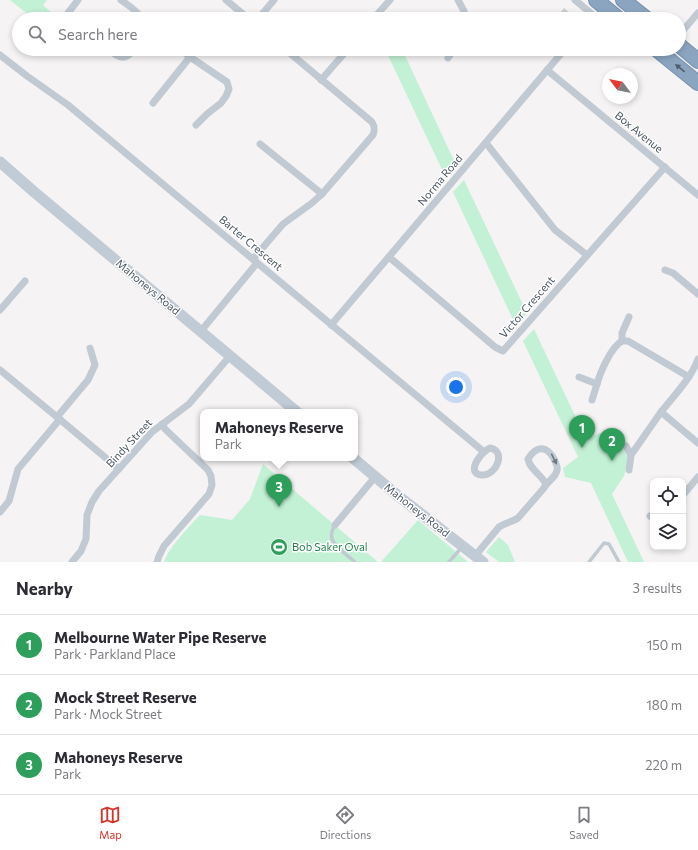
<!DOCTYPE html>
<html lang="en">
<head>
<meta charset="utf-8">
<style>
	:root { --surface:#fff; --page:#f2f2f3; --text:#2b2b33; --muted:#7c7c81; --line:#e1e1e2; --accent:#d93025 }
	body { margin:0; font-family:Commissioner,sans-serif; background:var(--page); color:var(--text) }
	.controls { position:absolute; right:12px; bottom:12px; display:grid; overflow:hidden; border-radius:8px; box-shadow:0 2px 6px #0003 }
	.controls button { width:36px; height:36px; display:grid; place-items:center; padding:0; border:0; border-bottom:1px solid var(--line); background:var(--surface); color:var(--text); font:20px sans-serif }
	.compass { position:absolute; left:602px; top:68px; width:36px; height:36px; border-radius:50%; background:var(--surface); box-shadow:0 2px 6px #0003; rotate:302deg }
	.you { position:absolute; left:456px; top:387px; width:14px; height:14px; margin:-10px; border:3px solid #fff; border-radius:50%; background:#1a73e8; box-shadow:0 0 0 6px #1a73e833 }
	.badge { display:grid; place-items:center; width:26px; height:26px; border-radius:50%; background:var(--accent); color:#fff; font-size:13px; font-weight:700 }
	.pin { position:absolute; translate:-50% -33px; filter:drop-shadow(0 1px 2px #0008) }
	.pin::after { content:''; position:absolute; top:21px; width:14px; height:12px; background:inherit; clip-path:polygon(0 0,100% 0,50% 100%) }
	.popup { position:absolute; left:200px; top:409px; width:158px; height:52px; box-sizing:border-box; display:grid; place-content:center; border-radius:8px; background:var(--surface); filter:drop-shadow(0 1px 3px #0005); font-size:13px; white-space:nowrap; color:var(--muted) }
	.popup b { font-size:15px; color:var(--text) }
	.popup::after { content:''; position:absolute; left:50%; top:100%; margin-left:-8px; border:8px solid transparent; border-top-color:var(--surface) }
	.list { margin:0; padding:0; list-style:none }
	h2 { display:flex; justify-content:space-between; align-items:center; height:52px; margin:0; padding:0 16px; font-size:17px }
	h2 small { font-size:13px; font-weight:400; color:var(--muted) }
	.list li { display:grid; grid-template-columns:26px 1fr auto; gap:12px; align-items:center; box-sizing:border-box; height:60px; padding:0 16px; border-top:1px solid var(--line) }
	.list b { display:block; font-size:15px; white-space:nowrap }
	.list p { margin:0; font-size:13px; white-space:nowrap; color:var(--muted) }
	.list em { font-size:13px; font-style:normal; color:var(--muted) }
	.icon { flex:none; width:22px; height:22px; fill:none; stroke:currentColor; stroke-width:2; stroke-linecap:round; stroke-linejoin:round }
	.map { position:relative; flex:none; width:698px; height:562px; overflow:hidden }
	.search { position:absolute; background:var(--surface); box-shadow:0 2px 6px #0003; left:12px; right:12px; top:12px; height:44px; display:flex; align-items:center; gap:10px; box-sizing:border-box; padding:0 14px; border-radius:22px; color:var(--muted); font-size:15px }
	.sheet { height:232px; background:var(--surface) }
	nav { display:flex; justify-content:space-around; align-items:center; box-sizing:border-box; height:56px; border-top:1px solid var(--line); background:var(--surface); font-size:11px; color:var(--muted) }
	nav a { display:grid; justify-items:center; gap:2px }
	nav .on { color:var(--accent) }
	.map>svg:first-child { display:block }
	.green { fill:#c3f1d5 }
	.building { fill:#cdcfd5 }
	.lines { fill:none; stroke-linecap:round; stroke-linejoin:round }
	.highway-casing { stroke:#7690ad; stroke-width:16 }
	.lane { stroke:#c1cad2; stroke-width:3.5 }
	.street { stroke:#c1cad2; stroke-width:7 }
	.secondary { stroke:#c1cbd6; stroke-width:11 }
	.highway { stroke:#8ba5c1; stroke-width:14 }
	.oneway { fill:#505e6b }
	.oneway2 { fill:#6e7983 }
	.labels { text-anchor:middle; stroke-width:3; stroke-linejoin:round; paint-order:stroke }
	.street-label { font-size:11px; fill:#4a5661; stroke:#fff }
	.leisure-label { font-size:11px; fill:#27864d; stroke:#fff; text-anchor:start }
</style>
</head>
<body>
<div class="map">
<svg width="698" height="562" viewBox="0 0 698 562">
	<rect width="100%" height="100%" fill="#f5f3f3"/>
	<g class="green">
		<path d="M10 0H47L43 5 54 15V19H34Z"/>
		<path d="M385 49H402L456 165 446 178Z"/>
		<path d="M464 180 527 313 516 326 453 192Z"/>
		<path d="M534 329 586 439 600 433 624 449 627 456V465L624 476 612 494 644 562H628L591 483 565 477 563 468 578 457 523 341Z"/>
		<path d="M263 464 378 562H164C169 547 189 527 200 515L232 520 250 499Z"/>
		<path d="M418 520 468 562H381Z"/>
		<path d="M499 537 508 545 515 562H499L486 552Z"/>
	</g>
	<path class="building" d="M564 8 577 19H555Z"/>
	<g class="lines">
		<g class="highway-casing">
			<g id="highway">
				<path d="M596 0 619 19"/>
				<path d="M623 0 647 19"/>
				<path d="M679 45 698 61"/>
				<path d="M656 49 698 83"/>
			</g>
		</g>
		<g class="lane">
			<path d="M335 525C332 530 330 536 333 541 336 547 349 557 355 562"/>
			<path d="M449 562 462 547"/>
			<path d="M589 562 604 543 609 544 619 562"/>
		</g>
		<g class="street">
			<path d="M121 0 132 8 144 19"/>
			<path d="M226 0 249 19"/>
			<path d="M458 0 464 11 465 19"/>
			<path d="M575 0 598 19"/>
			<path d="M71 19 69 17 68 13 78 0"/>
			<path d="M258 19 274 0"/>
			<path d="M373 19 390 0"/>
			<path d="M679 35 698 13"/>
			<path d="M109 49C119 60 126 60 135 49"/>
			<path d="M180 49 190 57 227 82 229 89 226 96 221 103 207 114 196 125"/>
			<path d="M0 55 27 76 68 105 484 452"/>
			<path d="M448 58 454 49"/>
			<path d="M547 70 698 195"/>
			<path d="M321 80 348 49"/>
			<path d="M153 103 190 57"/>
			<path d="M486 143 555 230 587 255"/>
			<path d="M260 144 322 194"/>
			<path d="M389 257 495 347 503 351 665 167"/>
			<path d="M253 259 283 224 312 203 322 194 373 135C375 130 375 127 372 122L285 49"/>
			<path d="M665 270 673 273 698 294"/>
			<path d="M0 310 25 281"/>
			<path d="M331 325 565 49"/>
			<path d="M201 331 257 263"/>
			<path d="M622 341V333L629 317"/>
			<path d="M0 370 57 417 119 469"/>
			<path d="M579 377 597 384 592 400"/>
			<path d="M597 384C600 373 611 347 622 341 623 341 627 341 628 341L689 377"/>
			<path d="M661 412 698 443"/>
			<path d="M57 417 88 380 95 365 90 348"/>
			<path d="M626 446 631 455 629 470"/>
			<path d="M490 448C507 451 496 476 482 475 479 475 478 475 476 473 470 466 483 451 490 448Z"/>
			<path d="M631 455C641 441 651 426 661 412 673 397 692 377 698 359"/>
			<path d="M683 495 698 477"/>
			<path d="M0 512 9 501 18 469 60 419"/>
			<path d="M650 516 653 518"/>
			<path d="M335 525 375 477"/>
			<path d="M475 556 499 527C505 523 512 522 518 518L544 488C547 481 556 478 557 470 558 467 556 464 555 461 548 446 537 444 528 459 530 470 541 474 546 484"/>
			<path d="M72 562 81 551 86 539 87 515 92 502 99 491 152 432 189 404 230 356"/>
			<path d="M157 562 159 556 164 546 209 494 212 485 211 476 208 470 165 429 162 424"/>
		</g>
		<g class="secondary">
			<path d="M0 162 33 191 297 412"/>
			<path d="M353 458 397 495 483 562"/>
		</g>
		<use href="#highway" class="highway"/>
	</g>
	<defs><path id="oneway-solid" d="M-6-.8H1V-3.2L6.5 0L1 3.2V.8H-6Z"/></defs>
	<use class="oneway" href="#oneway-solid" transform="translate(680 68) rotate(-141)"/>
	<use class="oneway2" href="#oneway-solid" transform="translate(554 459) rotate(63)"/>
	<defs>
		<g id="stadium-disc" transform="scale(0.9)"><circle r="9.5" fill="#2e9e5b" stroke="#fff"/><path d="M0-5a6.5 5 0 1 0 0 10a6.5 5 0 1 0 0-10ZM-3.5-1.8h7v3.6h-7Z" fill="#fff"/></g>
	</defs>
	<g fill-rule="evenodd">
		<use href="#stadium-disc" x="279" y="547"/>
	</g>
	<g class="labels">
		<g class="street-label">
			<text transform="translate(639 132) rotate(39)" y="4">Box Avenue</text>
			<text transform="translate(440 180) rotate(-50)" y="4">Norma Road</text>
			<text transform="translate(251 243) rotate(40)" y="4">Barter Crescent</text>
			<text transform="translate(148 287) rotate(40)" y="4">Mahoneys Road</text>
			<text transform="translate(527 307) rotate(-49)" y="4">Victor Crescent</text>
			<text transform="translate(129 443) rotate(-47)" y="4">Bindy Street</text>
			<text transform="translate(417 510) rotate(38)" y="4">Mahoneys Road</text>
		</g>
		<g class="leisure-label">
			<text x="292" y="551">Bob Saker Oval</text>
		</g>
	</g>
</svg>
<div class="controls">
<button><svg class="icon" aria-label="locate" viewBox="0 0 24 24"><circle cx="12" cy="12" r="6"/><path d="M12 2v4M12 18v4M2 12h4M18 12h4"/></svg></button>
<button><svg class="icon" aria-label="layers" viewBox="0 0 24 24"><path d="M12 4l9 5-9 5-9-5zM3 14l9 5 9-5"/></svg></button>
</div>
<svg class="compass" viewBox="-18 -18 36 36"><path d="M0-13l5 13h-10z" fill="#e53935"/><path d="M0 13l5-13h-10z" fill="#7c7c81"/></svg>
<div class="you"></div>
<div class="pin badge" style="left:582px;top:448px;background:#2e9e5b">1</div>
<div class="pin badge" style="left:612px;top:461px;background:#2e9e5b">2</div>
<div class="pin badge" style="left:279px;top:507px;background:#2e9e5b">3</div>
<div class="popup"><b>Mahoneys Reserve</b>Park</div>
<div class="search"><svg class="icon" aria-label="search" viewBox="0 0 24 24"><circle cx="10" cy="10" r="6"/><path d="M15 15l6 6"/></svg>Search here</div>
</div>
<section class="sheet">
<h2>Nearby<small>3 results</small></h2>
<ul class="list">
<li><span class="badge" style="background:#2e9e5b">1</span><div><b>Melbourne Water Pipe Reserve</b><p>Park · Parkland Place</p></div><em>150 m</em></li>
<li><span class="badge" style="background:#2e9e5b">2</span><div><b>Mock Street Reserve</b><p>Park · Mock Street</p></div><em>180 m</em></li>
<li><span class="badge" style="background:#2e9e5b">3</span><div><b>Mahoneys Reserve</b><p>Park</p></div><em>220 m</em></li>
</ul>
</section>
<nav>
<a class="on"><svg class="icon" aria-label="map" viewBox="0 0 24 24"><path d="M3 6l6-2 6 2 6-2v14l-6 2-6-2-6 2zM9 4v14M15 6v14"/></svg>Map</a>
<a><svg class="icon" aria-label="directions" viewBox="0 0 24 24"><path d="M12 3l9 9-9 9-9-9zM9 14v-3h6M13 9l2 2-2 2"/></svg>Directions</a>
<a><svg class="icon" aria-label="saved" viewBox="0 0 24 24"><path d="M7 4h10v16l-5-4-5 4z"/></svg>Saved</a>
</nav>
</body>
</html>
